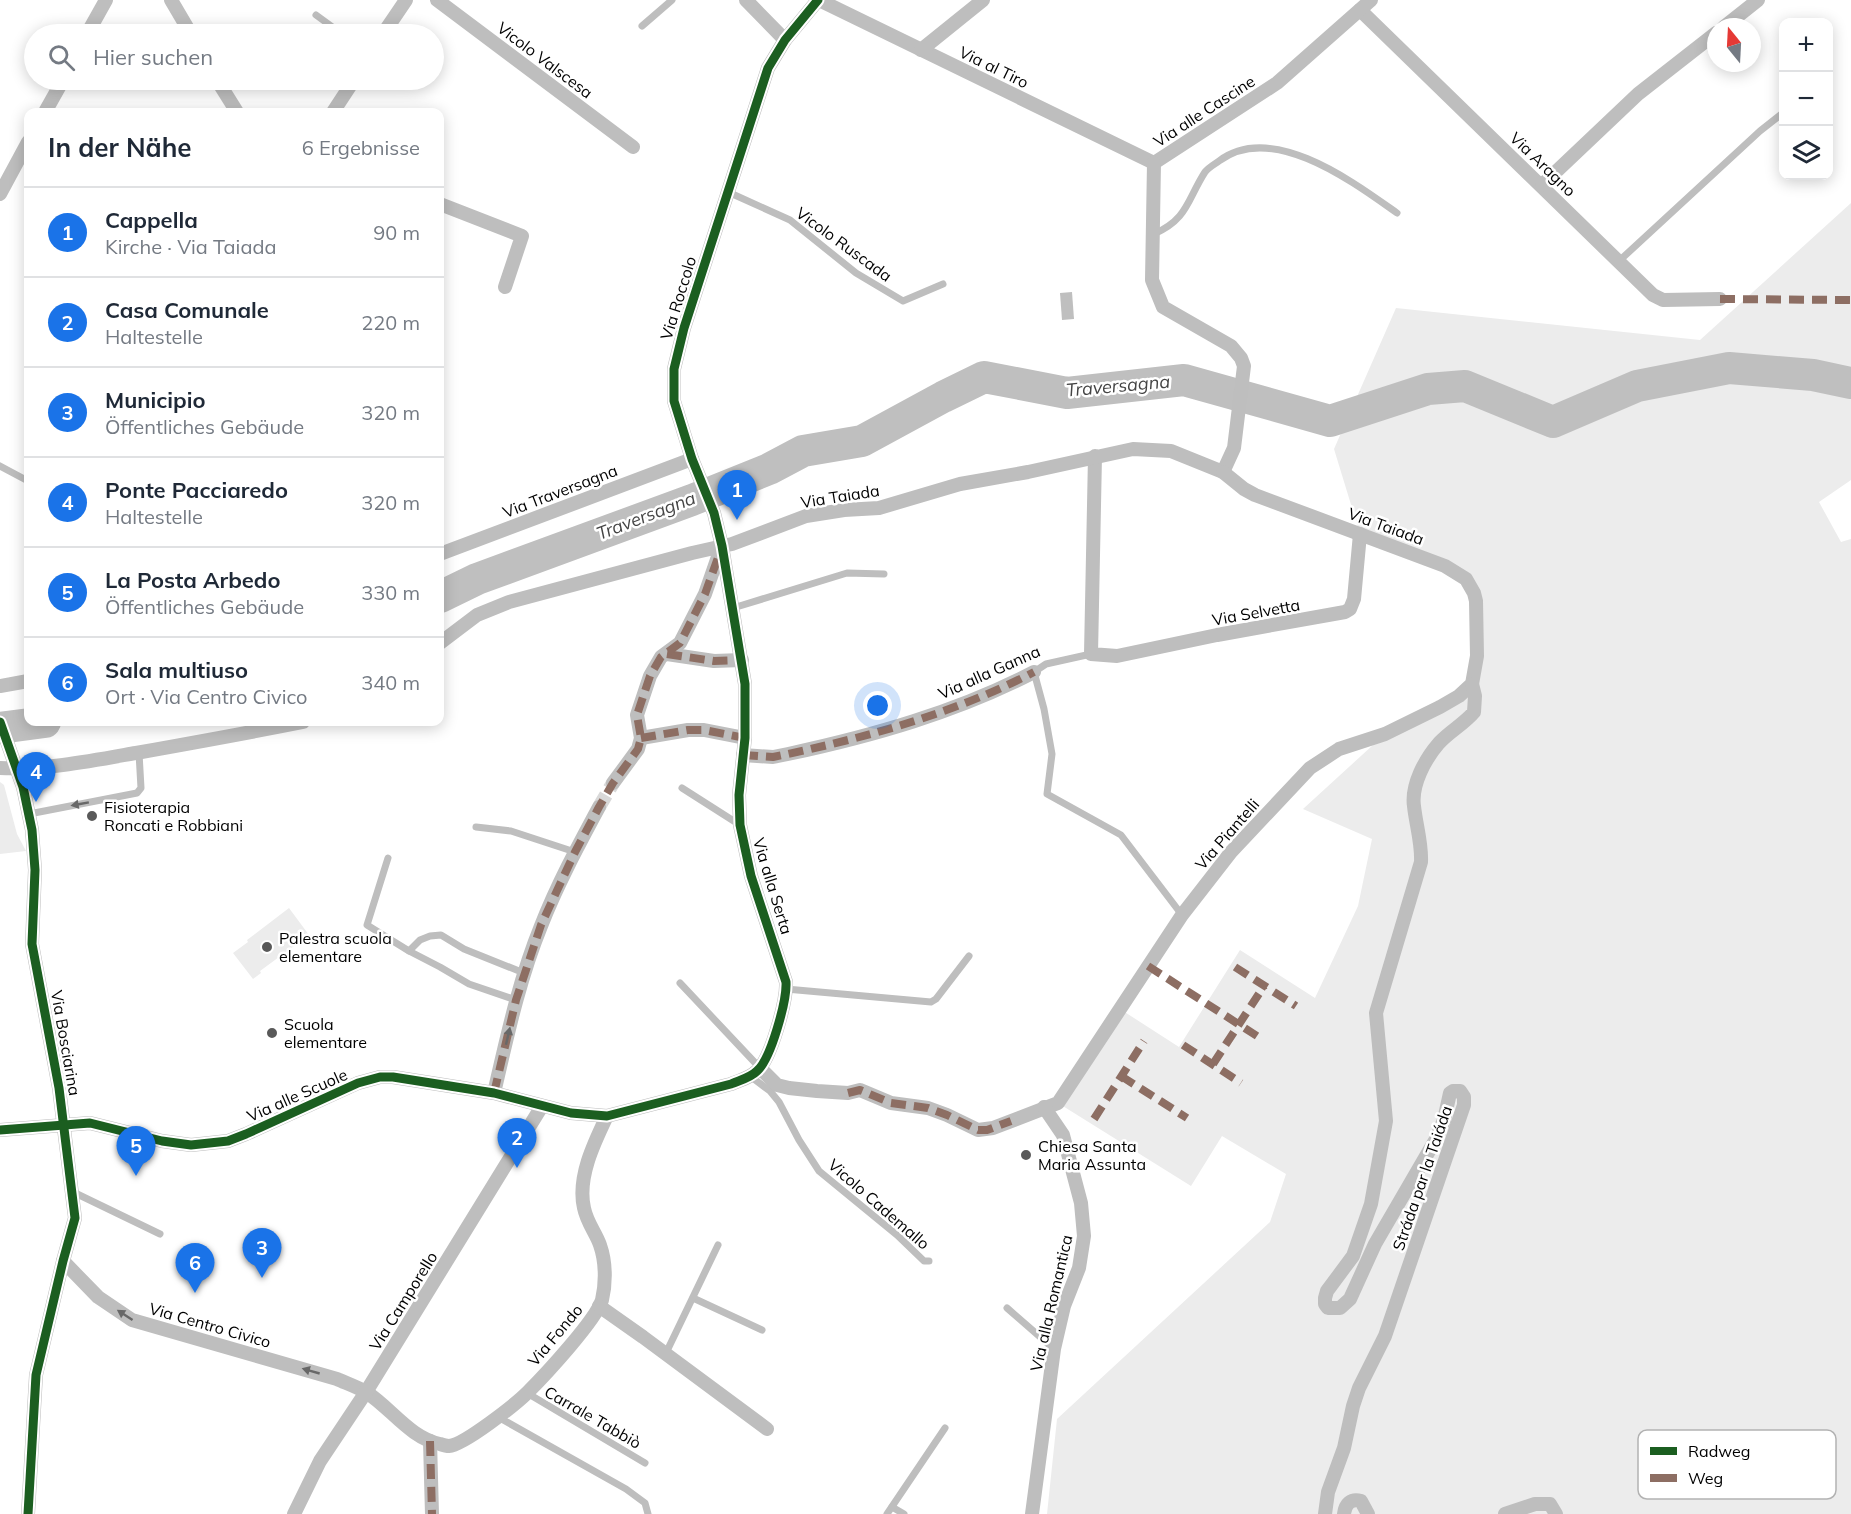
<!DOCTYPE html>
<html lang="de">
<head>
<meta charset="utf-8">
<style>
	:root { --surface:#fff; --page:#f6f6f7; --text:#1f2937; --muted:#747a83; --line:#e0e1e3; --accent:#1a73e8 }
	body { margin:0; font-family:Mulish,sans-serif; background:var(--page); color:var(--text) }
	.controls { position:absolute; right:18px; top:18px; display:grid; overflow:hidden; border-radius:12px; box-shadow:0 3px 15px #0003 }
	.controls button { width:54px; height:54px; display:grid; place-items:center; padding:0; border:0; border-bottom:2px solid var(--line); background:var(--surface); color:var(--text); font:30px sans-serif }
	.compass { position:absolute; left:1707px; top:18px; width:54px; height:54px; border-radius:50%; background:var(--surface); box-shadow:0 3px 15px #0003; rotate:342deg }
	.you { position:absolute; left:878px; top:706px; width:21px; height:21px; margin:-15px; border:4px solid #fff; border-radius:50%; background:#1a73e8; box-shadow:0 0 0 9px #1a73e833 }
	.badge { display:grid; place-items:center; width:39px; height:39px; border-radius:50%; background:var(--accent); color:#fff; font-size:20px; font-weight:700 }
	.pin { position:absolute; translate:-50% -50px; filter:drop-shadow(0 2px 3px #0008) }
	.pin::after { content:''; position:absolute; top:32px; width:21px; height:18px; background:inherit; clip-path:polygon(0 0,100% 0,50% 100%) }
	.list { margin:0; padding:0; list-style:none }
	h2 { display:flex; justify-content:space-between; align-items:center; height:78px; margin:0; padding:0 24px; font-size:26px }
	h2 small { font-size:20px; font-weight:400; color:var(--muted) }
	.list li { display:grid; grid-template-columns:39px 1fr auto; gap:18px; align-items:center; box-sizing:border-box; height:90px; padding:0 24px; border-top:2px solid var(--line) }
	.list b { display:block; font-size:22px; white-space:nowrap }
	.list p { margin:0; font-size:20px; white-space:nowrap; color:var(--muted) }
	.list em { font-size:20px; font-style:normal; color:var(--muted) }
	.icon { flex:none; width:33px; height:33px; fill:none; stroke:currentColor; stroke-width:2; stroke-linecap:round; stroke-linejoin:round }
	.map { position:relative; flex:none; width:1851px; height:1514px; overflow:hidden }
	.search { position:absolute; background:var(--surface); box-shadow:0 3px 15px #0003; left:24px; top:24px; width:420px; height:66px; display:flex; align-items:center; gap:15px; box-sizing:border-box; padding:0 21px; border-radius:33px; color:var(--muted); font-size:22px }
	.panel { position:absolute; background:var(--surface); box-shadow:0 3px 15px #0003; left:24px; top:108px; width:420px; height:618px; border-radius:12px }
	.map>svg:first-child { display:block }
	.green { fill:#ececec }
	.water { fill:#bfbfbf }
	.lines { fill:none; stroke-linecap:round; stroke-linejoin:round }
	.river { stroke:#bfbfbf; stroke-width:32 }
	.street-tunnel { stroke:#d9d9d9; stroke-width:14; stroke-dasharray:14 7; stroke-linecap:butt }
	.lane { stroke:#bebebe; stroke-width:7 }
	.street { stroke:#bebebe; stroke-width:14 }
	.quiet { stroke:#8d6e63; stroke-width:8; stroke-dasharray:15 8; stroke-linecap:butt }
	.cycleway-casing { stroke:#fff; stroke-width:13 }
	.cycleway { stroke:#1b5e20; stroke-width:9 }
	.oneway { fill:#686868 }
	.poi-dot { fill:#595959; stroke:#fff; stroke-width:2 }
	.labels { text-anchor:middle; stroke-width:5; stroke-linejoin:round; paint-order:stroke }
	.street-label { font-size:16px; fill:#000; stroke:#fff }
	.poi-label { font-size:16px; fill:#000; stroke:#fff; text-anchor:start }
	.water-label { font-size:18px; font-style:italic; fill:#444; stroke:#fff }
	.key { fill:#fff; stroke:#b2b2b2; stroke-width:1.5 }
	.key-label { font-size:16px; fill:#000 }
</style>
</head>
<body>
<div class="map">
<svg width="1851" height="1514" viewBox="0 0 1851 1514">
	<rect width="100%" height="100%" fill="#fff"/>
	<g class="green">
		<path d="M1851 203V480L1819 502 1841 542 1851 539V1514H1047L1057 1419 1270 1222 1286 1174 1222 1136 1191 1186 1058 1103 1120 1009 1179 1047 1240 950 1315 998 1358 906 1372 839 1303 809 1385 734 1466 690 1477 612 1466 579 1360 534 1334 449 1396 308 1700 340Z"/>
		<path d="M0 782 4 785 17 834 26 851 0 854Z"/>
		<path d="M289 908 309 935 260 971 261 973 253 979 233 953 248 942 247 940Z"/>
	</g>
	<path class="water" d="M1072 292 1074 319 1062 320 1060 293Z"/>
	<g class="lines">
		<g class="river">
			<path d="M440 597 477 579 692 500 769 469 803 451 862 441 943 397 984 377 1067 393 1184 380 1330 421 1428 389 1465 386 1553 422 1637 386 1729 368 1813 375 1851 383"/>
			<path d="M0 728 45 722"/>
		</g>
		<path class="street-tunnel" d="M599 807 613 783"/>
		<g class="lane">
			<path d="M316 15 342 34"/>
			<path d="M642 26 672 0"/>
			<path d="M728 192 790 220 856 273 903 301 943 284"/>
			<path d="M1154 234C1188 219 1187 200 1205 172 1209 167 1215 164 1219 161 1272 121 1353 182 1397 213"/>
			<path d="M1618 262 1760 131 1784 112"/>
			<path d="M0 466 28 481"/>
			<path d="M733 608 847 573 884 574"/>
			<path d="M1091 654 1046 664 1034 672 1044 709 1052 754 1047 794 1121 835 1182 915"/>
			<path d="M682 788 740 825"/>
			<path d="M29 814 137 793 141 788 139 753"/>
			<path d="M476 827 511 831 575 852"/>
			<path d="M388 858 367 925 409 951 420 940 430 936 441 935 464 949 524 973"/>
			<path d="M409 951 440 967 469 984 516 1000"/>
			<path d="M680 983 760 1068"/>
			<path d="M786 989 931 1002 936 999 969 956"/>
			<path d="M750 1076 770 1091 779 1102 799 1140 819 1171 897 1235 924 1261H929"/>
			<path d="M73 1192 160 1234"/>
			<path d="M693 1298 762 1330"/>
			<path d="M1007 1308 1054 1349"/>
			<path d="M666 1353 718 1245"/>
			<path d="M527 1393 645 1463"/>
			<path d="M498 1417 626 1489 645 1503 648 1514"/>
			<path d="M892 1507 904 1514"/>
			<path d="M887 1514 945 1428"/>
		</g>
		<g class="street">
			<path d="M171 0 191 34"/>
			<path d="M437 0 633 147"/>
			<path d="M746 0 785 40"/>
			<path d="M819 0 1154 163"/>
			<path d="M1360 10 1653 295 1663 300 1720 299"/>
			<path d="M1724 27 1758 0"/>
			<path d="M87 34 106 0"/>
			<path d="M383 34 406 0"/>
			<path d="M921 50 983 0"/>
			<path d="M217 80 237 112"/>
			<path d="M45 112 63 80"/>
			<path d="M333 112 354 80"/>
			<path d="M1154 163 1277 83 1371 0"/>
			<path d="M1542 185 1638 94 1716 33"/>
			<path d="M0 194 28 142"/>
			<path d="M440 204 522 236 505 287"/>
			<path d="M1095 456 1091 654 1117 656 1217 635 1345 612 1350 609 1354 599 1360 534"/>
			<path d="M440 554 692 459"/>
			<path d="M440 643 477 615 509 602 692 553 732 544 806 516 844 510 879 508 960 484 1028 472 1133 449 1171 451 1223 472 1234 448 1244 366 1241 358 1231 346 1163 307 1152 280 1154 163"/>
			<path d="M667 654 714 661 742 660"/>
			<path d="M0 686 28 681"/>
			<path d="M0 722 23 787 32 830 35 870 32 944 59 1088 75 1218 63 1261 36 1375 28 1514"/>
			<path d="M641 738 688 730H704L745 738"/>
			<path d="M743 755 773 757 788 754C872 736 957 712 1034 672"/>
			<path d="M0 768C46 770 91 761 136 753 192 743 248 733 303 722"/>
			<path d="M613 783 638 749 641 738 637 715 650 676 661 657 680 643 705 594 721 548"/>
			<path d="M760 1068 777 1085 789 1088 817 1091 848 1093 860 1090 891 1103 928 1108 947 1115 978 1130 993 1128 1058 1103 1182 915 1231 852 1310 768 1339 749 1385 734 1440 707 1459 696 1472 684 1477 656 1476 601 1474 593 1466 579 1445 566 1255 495 1244 489 1223 472"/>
			<path d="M494 1093C507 1037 519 980 541 926 557 885 578 846 599 807"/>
			<path d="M0 1130 90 1123 162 1141 191 1145 228 1141 246 1134 358 1083 380 1077H393L494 1093 571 1113 607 1116 731 1084C740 1080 750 1078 757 1071 771 1059 787 1000 786 982L751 876 740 825 739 795 745 738V684L722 546 714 513 692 459 674 401V369L684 328 768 68 785 40 818 0"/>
			<path d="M63 1261 98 1297 132 1320 337 1379C346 1383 357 1387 366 1392 391 1408 410 1438 440 1444 443 1445 446 1446 449 1446 464 1445 516 1404 528 1392 545 1375 596 1320 602 1300 606 1283 606 1262 600 1245 596 1233 587 1223 584 1208 577 1178 594 1143 607 1116"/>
			<path d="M599 1306 643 1337 767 1429"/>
			<path d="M430 1441 432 1514"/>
			<path d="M294 1514 320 1461 366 1392 542 1106"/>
			<path d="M1032 1514 1054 1349 1064 1306 1079 1268 1084 1236 1081 1203 1063 1135 1044 1107"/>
			<path d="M1325 1514 1328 1492 1344 1448 1353 1406 1359 1388 1385 1336 1464 1105V1097L1460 1091H1453L1450 1093 1444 1120 1436 1139 1375 1244 1350 1299 1340 1308H1328L1325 1304V1298L1327 1291 1353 1256 1371 1204 1386 1121 1376 1013 1421 862C1422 843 1416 825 1414 806 1411 785 1425 759 1439 743 1450 731 1464 724 1474 712L1475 696 1472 684"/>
			<path d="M1344 1514C1345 1504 1351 1498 1361 1501L1368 1514"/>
			<path d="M1505 1514 1535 1504H1550L1556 1514"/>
		</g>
		<g class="quiet">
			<path d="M1720 299 1851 300"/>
			<path d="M667 654 714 661 742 660"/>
			<path d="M641 738 688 730H704L745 738"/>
			<path d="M743 755 773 757 788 754C872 736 957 712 1034 672"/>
			<path d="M1148 966 1257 1036"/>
			<path d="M1235 967 1296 1006"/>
			<path d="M1183 1045 1241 1083"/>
			<path d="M1213 1064 1264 986"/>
			<path d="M1121 1076 1187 1118"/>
			<path d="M494 1093 516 1000 541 925 575 852 599 807 613 783 638 749 641 738 637 715 650 676 661 657 680 643 705 594 720 552"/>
			<path d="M848 1093 860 1090 891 1103 928 1108 947 1115 978 1130H987L1011 1121"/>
			<path d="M1094 1119 1144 1041"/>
			<path d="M430 1441 432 1514"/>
		</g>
		<g class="cycleway-casing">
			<g id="cycleway">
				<path d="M0 722 23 787 32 830 35 870 32 944 59 1088 75 1218 63 1261 36 1375 28 1514"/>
				<path d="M0 1130 90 1123 162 1141 191 1145 228 1141 246 1134 358 1083 380 1077H393L494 1093 571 1113 607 1116 731 1084C740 1080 750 1078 757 1071 771 1059 787 1000 786 982L751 876 740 825 739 795 745 738V684L722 546 714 513 692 459 674 401V369L684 328 768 68 785 40 818 0"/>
			</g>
		</g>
		<use href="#cycleway" class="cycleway"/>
	</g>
	<defs><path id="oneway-solid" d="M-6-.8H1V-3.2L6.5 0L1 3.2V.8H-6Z" transform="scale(1.5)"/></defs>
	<g class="oneway">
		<use href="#oneway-solid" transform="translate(80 804) rotate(170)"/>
		<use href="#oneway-solid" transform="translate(508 1036) rotate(-77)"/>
		<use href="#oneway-solid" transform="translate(125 1315) rotate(-147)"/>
		<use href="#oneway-solid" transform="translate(311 1371) rotate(-164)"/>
	</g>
	<g class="poi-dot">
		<circle cx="92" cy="816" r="6"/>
		<circle cx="267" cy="947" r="6"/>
		<circle cx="272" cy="1033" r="6"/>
		<circle cx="1026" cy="1155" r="6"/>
	</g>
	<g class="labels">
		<g class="street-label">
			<text transform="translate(545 60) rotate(37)" y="6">Vicolo Valscesa</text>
			<text transform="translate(994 67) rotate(26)" y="6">Via al Tiro</text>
			<text transform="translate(1204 111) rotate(-33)" y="6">Via alle Cascine</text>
			<text transform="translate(1543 164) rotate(44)" y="6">Via Aragno</text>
			<text transform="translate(844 244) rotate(36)" y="6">Vicolo Ruscada</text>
			<text transform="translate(678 298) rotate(-73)" y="6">Via Roccolo</text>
			<text transform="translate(560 491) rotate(-21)" y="6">Via Traversagna</text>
			<text transform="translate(840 496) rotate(-9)" y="6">Via Taiada</text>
			<text transform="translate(1386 526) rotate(20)" y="6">Via Taiada</text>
			<text transform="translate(1256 612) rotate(-10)" y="6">Via Selvetta</text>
			<text transform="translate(989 672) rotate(-24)" y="6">Via alla Ganna</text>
			<text transform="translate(1227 834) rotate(-49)" y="6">Via Piantelli</text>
			<text transform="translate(773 886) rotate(73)" y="6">Via alla Serta</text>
			<text transform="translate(66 1043) rotate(80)" y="6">Via Bosciarina</text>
			<text transform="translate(297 1095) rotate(-24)" y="6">Via alle Scuole</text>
			<text transform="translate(1422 1178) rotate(-71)" y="6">Stráda par la Taiáda</text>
			<text transform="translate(879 1204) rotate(41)" y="6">Vicolo Cademallo</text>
			<text transform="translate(403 1301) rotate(-58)" y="6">Via Camporello</text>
			<text transform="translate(1051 1303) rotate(-77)" y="6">Via alla Romantica</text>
			<text transform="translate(210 1325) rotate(16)" y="6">Via Centro Civico</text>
			<text transform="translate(555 1335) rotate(-50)" y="6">Via Fondo</text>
			<text transform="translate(593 1417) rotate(30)" y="6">Carrale Tabbiò</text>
		</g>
		<g class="poi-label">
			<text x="104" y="813">Fisioterapia<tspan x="104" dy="18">Roncati e Robbiani</tspan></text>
			<text x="279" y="944">Palestra scuola<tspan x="279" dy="18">elementare</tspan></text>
			<text x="284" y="1030">Scuola<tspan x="284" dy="18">elementare</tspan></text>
			<text x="1038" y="1152">Chiesa Santa<tspan x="1038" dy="18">Maria Assunta</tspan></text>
		</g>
		<g class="water-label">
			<text transform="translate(1118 386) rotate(-5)" y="6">Traversagna</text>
			<text transform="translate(646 516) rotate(-21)" y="6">Traversagna</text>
		</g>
	</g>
	<rect x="1638" y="1430" width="198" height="69" rx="9" class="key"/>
	<rect x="1650" y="1447" width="27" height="8" fill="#1b5e20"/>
	<rect x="1650" y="1474" width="27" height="8" fill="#8d6e63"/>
	<g class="key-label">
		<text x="1688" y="1457">Radweg</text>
		<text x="1688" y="1484">Weg</text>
	</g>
</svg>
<div class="controls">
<button>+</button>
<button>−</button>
<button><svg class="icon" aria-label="layers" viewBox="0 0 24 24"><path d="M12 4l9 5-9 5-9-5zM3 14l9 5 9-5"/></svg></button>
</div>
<svg class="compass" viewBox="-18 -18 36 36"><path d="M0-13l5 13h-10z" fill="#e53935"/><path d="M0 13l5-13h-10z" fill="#747a83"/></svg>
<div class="you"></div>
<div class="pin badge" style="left:737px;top:520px">1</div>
<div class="pin badge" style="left:517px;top:1168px">2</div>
<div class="pin badge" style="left:262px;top:1278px">3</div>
<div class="pin badge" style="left:36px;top:802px">4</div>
<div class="pin badge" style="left:136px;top:1176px">5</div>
<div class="pin badge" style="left:195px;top:1293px">6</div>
<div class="search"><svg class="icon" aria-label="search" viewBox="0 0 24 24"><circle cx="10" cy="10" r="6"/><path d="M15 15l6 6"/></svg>Hier suchen</div>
<section class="panel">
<h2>In der Nähe<small>6 Ergebnisse</small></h2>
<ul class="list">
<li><span class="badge">1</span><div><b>Cappella</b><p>Kirche · Via Taiada</p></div><em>90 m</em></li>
<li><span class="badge">2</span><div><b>Casa Comunale</b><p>Haltestelle</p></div><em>220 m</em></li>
<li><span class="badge">3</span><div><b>Municipio</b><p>Öffentliches Gebäude</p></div><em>320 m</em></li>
<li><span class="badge">4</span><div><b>Ponte Pacciaredo</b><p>Haltestelle</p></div><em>320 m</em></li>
<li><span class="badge">5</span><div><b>La Posta Arbedo</b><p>Öffentliches Gebäude</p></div><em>330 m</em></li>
<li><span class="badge">6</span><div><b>Sala multiuso</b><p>Ort · Via Centro Civico</p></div><em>340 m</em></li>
</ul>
</section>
</div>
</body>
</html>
